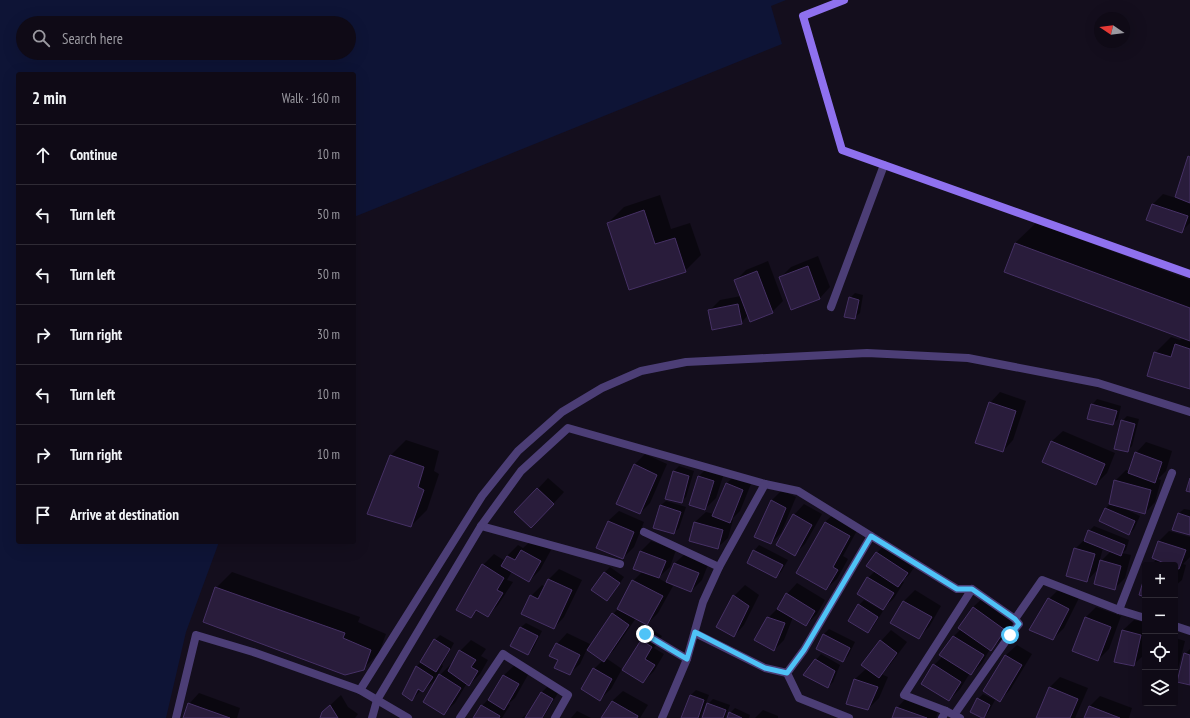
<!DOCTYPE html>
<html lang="en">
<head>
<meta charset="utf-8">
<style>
	:root { --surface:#0f0a16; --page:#1d1823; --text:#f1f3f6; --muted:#9b9aa1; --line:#2f2b35 }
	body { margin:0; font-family:"PT Sans Narrow",sans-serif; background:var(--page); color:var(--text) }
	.controls { position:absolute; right:12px; bottom:12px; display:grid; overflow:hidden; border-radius:4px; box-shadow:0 4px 16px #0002 }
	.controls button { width:36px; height:36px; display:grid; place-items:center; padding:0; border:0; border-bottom:1px solid var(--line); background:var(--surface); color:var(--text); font:20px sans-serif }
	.compass { position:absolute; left:1094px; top:12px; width:36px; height:36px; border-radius:50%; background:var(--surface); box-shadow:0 4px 16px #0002; rotate:283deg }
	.stop { position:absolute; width:12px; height:12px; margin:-9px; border:3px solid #4fc3f7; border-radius:50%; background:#fff }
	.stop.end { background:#4fc3f7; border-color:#fff; box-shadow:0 1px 4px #0008 }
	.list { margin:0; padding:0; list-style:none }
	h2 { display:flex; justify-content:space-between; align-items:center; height:52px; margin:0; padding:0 16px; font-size:17px }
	h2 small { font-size:13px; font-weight:400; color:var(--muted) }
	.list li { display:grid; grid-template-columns:26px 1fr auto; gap:12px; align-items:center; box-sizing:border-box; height:60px; padding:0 16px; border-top:1px solid var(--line) }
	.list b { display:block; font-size:15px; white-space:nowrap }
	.list em { font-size:13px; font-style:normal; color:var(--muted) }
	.icon { flex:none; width:22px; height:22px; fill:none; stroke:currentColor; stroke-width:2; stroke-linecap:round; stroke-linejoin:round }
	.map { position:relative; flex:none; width:1190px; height:718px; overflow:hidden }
	.search { position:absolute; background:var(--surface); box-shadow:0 4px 16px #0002; left:16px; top:16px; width:340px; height:44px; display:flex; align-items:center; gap:10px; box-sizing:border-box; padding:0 14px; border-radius:22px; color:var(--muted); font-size:15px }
	.panel { position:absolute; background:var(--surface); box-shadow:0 4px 16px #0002; left:16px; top:72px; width:340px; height:472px; border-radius:4px }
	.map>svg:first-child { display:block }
	.water { fill:#0e1436; fill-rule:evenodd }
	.shadow { fill:#0007; fill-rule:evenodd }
	.building { fill:#291c3b; stroke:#463165 }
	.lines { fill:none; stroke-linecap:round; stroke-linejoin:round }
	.street { stroke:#4c3e76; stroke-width:8 }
	.secondary { stroke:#8f71ef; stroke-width:8 }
	.route { stroke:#4fc3f7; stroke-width:5 }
</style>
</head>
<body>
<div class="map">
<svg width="1190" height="718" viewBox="0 0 1190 718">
	<rect width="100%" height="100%" fill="#140e1d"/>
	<path class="water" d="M0 0H786L771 6 782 44 354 217V74H18V542H219L186 632 166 718H0ZM23 23H349V53H23Z"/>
	<g class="shadow">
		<path d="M1190 156V223L1182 231 1153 204 1163 194 1176 198Z"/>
		<path d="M660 195 671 229 690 223 701 255 685 271 608 223 624 207Z"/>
		<path d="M1036 223 1190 280V388L1155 353 1171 337 1180 340 1183 338 1015 243Z"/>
		<path d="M818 256 830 287 820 298 792 309 780 278 791 267Z"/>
		<path d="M768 261 783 301 772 312 748 315 741 323 709 311 720 300 741 296 735 281 746 270Z"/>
		<path d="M855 293 863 295 860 313 854 318 850 298Z"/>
		<path d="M1000 392 1026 401 1013 440 1003 451 990 403Z"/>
		<path d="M1097 399 1121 406 1118 419 1113 424 1092 405Z"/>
		<path d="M1127 416 1139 419 1132 446 1127 451 1122 421Z"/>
		<path d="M1063 431 1115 453 1107 473 1096 484 1052 441Z"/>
		<path d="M406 440 439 451 434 471 439 474 427 510 411 526 391 455Z"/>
		<path d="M1146 442 1172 451 1166 471 1158 479 1161 480 1155 502 1145 513 1121 506V507L1140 516 1134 529 1129 534 1100 521 1106 508 1111 503 1115 481 1126 470 1129 471 1136 453Z"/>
		<path d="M645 454 667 464 650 503 640 513 634 465Z"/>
		<path d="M710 465 725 470 716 498 705 509 690 504 699 476Z"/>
		<path d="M679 466 694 471 686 497 681 502 674 471Z"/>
		<path d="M737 473 753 479 740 511 732 519 733 520 728 538 717 548 695 522 706 512 714 514 727 483Z"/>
		<path d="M548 478 564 492 542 516 516 512Z"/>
		<path d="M782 490 796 497 781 533 771 543 755 537 772 500Z"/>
		<path d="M666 501 686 507 679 528 674 533 660 506Z"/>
		<path d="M804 504 822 514 805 544 795 554 794 515Z"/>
		<path d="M1184 509 1190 510V534L1178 514Z"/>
		<path d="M619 511 644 522 634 547 623 558 608 521Z"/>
		<path d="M836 512 860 525 843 556 848 559 837 579 826 589 825 522Z"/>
		<path d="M1094 526 1129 540 1126 550 1122 553 1131 555 1125 578 1114 589 1099 568 1087 581 1075 549 1086 538 1089 531ZM1103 548 1111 551 1099 563Z"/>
		<path d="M1169 531 1190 537V557L1183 564 1186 565 1182 580 1175 586V565H1151L1157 559 1154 558 1159 541Z"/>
		<path d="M532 540 551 550 540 570 529 581 512 571 507 580 513 582 498 605 487 616 478 610 470 617 457 610 483 565 494 554 505 561 507 556 518 545 523 548Z"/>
		<path d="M651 541 676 550 670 567 658 578 667 583 675 563 686 553 709 562 702 580 691 591 668 582V583L673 586 658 613 647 624 636 618 614 650 606 658 622 669 611 689 600 699 594 669 603 660 587 649 580 664 569 674 559 660 557 644 567 633 590 644 588 648 589 649 613 614 619 608 633 581 643 571 641 551Z"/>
		<path d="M887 542 918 562 909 575 902 581 904 582 894 598 883 609 868 578 875 571 877 553Z"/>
		<path d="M759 545 788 560 781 572 776 577 748 563 754 551Z"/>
		<path d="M610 567 624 577 612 594 607 600 593 590 605 572Z"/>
		<path d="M559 569 582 580 564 617 554 628 531 596 542 585 545 587 549 579Z"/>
		<path d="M232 572 360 617 358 622 386 634 379 653 363 669 216 588Z"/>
		<path d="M797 583 825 600 817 614 806 625 793 617 784 640 774 650 768 618 779 607 787 594Z"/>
		<path d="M745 585 759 595 744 625 734 636V596Z"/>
		<path d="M1060 588 1079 598 1064 628 1053 639 1049 599Z"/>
		<path d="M915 590 941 606 929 627 918 638 892 622 904 601Z"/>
		<path d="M984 597 1015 619 1002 639 990 649 982 663 971 674 970 673 960 689 949 700 934 665 943 656 953 637 961 629 973 607Z"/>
		<path d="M864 600 883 611 873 627 868 632 859 605Z"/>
		<path d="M1096 607 1121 616 1109 649 1098 660 1086 617Z"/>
		<path d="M1134 620 1145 622V651L1144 655 1133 665 1123 630Z"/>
		<path d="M526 623 542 631 533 649 528 654 520 628Z"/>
		<path d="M829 629 855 642 848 656 843 661 818 648 824 634Z"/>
		<path d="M653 630 662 636 654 648 664 654 654 671 643 682 624 669 642 641Z"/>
		<path d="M891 630 907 642 889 666 881 674 888 677 879 698 868 709 855 679 867 668 881 641Z"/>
		<path d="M440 635 454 643 442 665 443 666 434 681 423 691 421 690 412 700 403 693 417 666 422 661 435 640Z"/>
		<path d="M1175 638 1185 641 1177 673 1175 675Z"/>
		<path d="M471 640 486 649 481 656 488 660 480 674 469 685 467 683 455 703 444 713 440 675 451 664 452 665 460 651Z"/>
		<path d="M1017 645 1032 654 1010 690 1000 700 984 690 1006 655Z"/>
		<path d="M1190 649V684L1185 654Z"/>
		<path d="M821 654 840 665 833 682 828 687 804 674Z"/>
		<path d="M515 665 529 673 515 698 508 704 510 705 502 718H474L482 706 493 694 504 675Z"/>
		<path d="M1060 677 1088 688 1075 718H1037L1050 687Z"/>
		<path d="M547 687 558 693 543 718H522L525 715 527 716 542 692Z"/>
		<path d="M696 690 709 695 700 718H682L691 695Z"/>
		<path d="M623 691 648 705 640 718H602L612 701Z"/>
		<path d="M199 693 240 708 237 718H184L189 704Z"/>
		<path d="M983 694 995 700 988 713 983 718 978 699Z"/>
		<path d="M341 695 348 707 358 714 355 718H321L322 713Z"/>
		<path d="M1100 696 1132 708 1129 718H1085L1089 707Z"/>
		<path d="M907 697 939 708 936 718H893L897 708Z"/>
		<path d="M713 699 730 705 725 718H703L708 704Z"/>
		<path d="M735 708 750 715 749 718H728L730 713Z"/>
		<path d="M763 710 778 716V718H755Z"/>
		<path d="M577 711 591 718H571Z"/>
	</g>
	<g class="building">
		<path d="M1188 156 1190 157V203L1175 197Z"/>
		<path d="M1152 204 1188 216 1182 233 1146 220Z"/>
		<path d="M644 210 655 244 675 238 686 272 629 290 607 223Z"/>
		<path d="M1015 243 1190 308V341L1004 272Z"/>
		<path d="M808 266 820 299 791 310 779 277Z"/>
		<path d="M757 271 773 313 750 322 734 280Z"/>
		<path d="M849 297 859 300 855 319 844 317Z"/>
		<path d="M738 304 742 324 712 330 708 310Z"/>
		<path d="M1175 344 1190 349V389L1147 376 1154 352 1171 357Z"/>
		<path d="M989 402 1016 411 1003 452 975 443Z"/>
		<path d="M1091 404 1117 411 1113 425 1087 419Z"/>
		<path d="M1121 420 1135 424 1128 452 1114 449Z"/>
		<path d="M1051 441 1105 464 1096 485 1042 462Z"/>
		<path d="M1135 452 1162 462 1155 483 1128 473Z"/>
		<path d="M390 455 424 467 418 487 424 490 411 527 367 514Z"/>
		<path d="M634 464 657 475 640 514 616 504Z"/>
		<path d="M673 471 689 476 682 503 665 499Z"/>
		<path d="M698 476 714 481 705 510 689 505Z"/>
		<path d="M1190 478V492L1186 491Z"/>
		<path d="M1114 480 1151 490 1145 514 1109 504Z"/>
		<path d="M726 483 743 490 730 523 712 516Z"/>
		<path d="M537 488 554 504 531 528 514 512Z"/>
		<path d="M771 500 786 508 771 544 754 537Z"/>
		<path d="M660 505 681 512 674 534 653 528Z"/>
		<path d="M1105 508 1135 521 1129 535 1099 521Z"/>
		<path d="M1178 513 1190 517V535L1172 530Z"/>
		<path d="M793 514 812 525 795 556 776 545Z"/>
		<path d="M608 521 634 532 623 559 596 548Z"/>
		<path d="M694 522 723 530 718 549 689 541Z"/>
		<path d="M825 522 850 536 833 567 838 570 826 590 796 573Z"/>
		<path d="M1088 530 1125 545 1121 556 1084 541Z"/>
		<path d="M1158 541 1186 550 1179 569 1175 568V565H1169L1152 558Z"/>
		<path d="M1074 548 1095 554 1087 582 1066 576Z"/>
		<path d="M521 550 541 561 529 582 501 566 507 556 515 560Z"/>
		<path d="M753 550 783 565 776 578 747 563Z"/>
		<path d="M640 551 666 561 659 578 633 569Z"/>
		<path d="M876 552 908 573 898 587 866 566Z"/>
		<path d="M1100 560 1121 566 1115 590 1094 584Z"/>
		<path d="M674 563 699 573 691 592 666 582Z"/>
		<path d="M482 564 504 578 497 590 503 593 488 617 476 610 471 618 456 610Z"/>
		<path d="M604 572 620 583 607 601 591 590Z"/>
		<path d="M1145 575V597L1139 595Z"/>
		<path d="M867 577 894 593 883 610 857 594Z"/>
		<path d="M548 579 572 590 554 629 521 614 530 595 538 599Z"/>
		<path d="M632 580 663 596 647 625 617 609Z"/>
		<path d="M215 587 345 633 343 638 371 650 364 670 345 675 203 622Z"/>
		<path d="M786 593 815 611 806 626 777 609Z"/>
		<path d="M733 595 749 606 734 637 716 627Z"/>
		<path d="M1048 598 1069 609 1053 640 1029 630Z"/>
		<path d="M903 601 932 617 919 639 890 623Z"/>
		<path d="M858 604 878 617 868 633 848 621Z"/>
		<path d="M973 607 1005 630 991 651 958 628Z"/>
		<path d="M612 613 629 625 604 662 587 650Z"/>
		<path d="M767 617 785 623 774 651 754 640Z"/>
		<path d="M1085 617 1111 627 1098 661 1072 651Z"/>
		<path d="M520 627 538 636 528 655 510 646Z"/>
		<path d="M1122 630 1141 635 1134 666 1114 662Z"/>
		<path d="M823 634 850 648 843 662 816 649Z"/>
		<path d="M953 636 984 655 971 675 939 655Z"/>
		<path d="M434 639 450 649 436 672 420 662Z"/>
		<path d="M641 640 652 647 645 659 655 665 643 683 622 670Z"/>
		<path d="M880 640 897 653 879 678 861 665Z"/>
		<path d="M556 643 580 655 570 675 554 668 558 660 549 656Z"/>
		<path d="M459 650 476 660 471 667 478 671 469 686 448 671Z"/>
		<path d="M1184 653 1190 655V685L1177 682Z"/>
		<path d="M1005 655 1022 665 1000 702 983 691Z"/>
		<path d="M815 659 835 671 828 688 803 675Z"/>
		<path d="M933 664 961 682 949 701 921 684Z"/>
		<path d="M416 666 433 677 423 692 418 689 412 701 402 694Z"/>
		<path d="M593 668 612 679 600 701 581 689Z"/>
		<path d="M439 674 461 688 444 715 423 702Z"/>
		<path d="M503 675 519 684 504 710 488 700Z"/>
		<path d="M854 679 878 687 868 710 846 704Z"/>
		<path d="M1049 687 1078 699 1070 718H1036Z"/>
		<path d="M541 692 553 699 542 718H525Z"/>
		<path d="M690 695 704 700 698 718H681Z"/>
		<path d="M977 698 990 705 984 718H982L970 712Z"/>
		<path d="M612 701 638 716 637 718H601Z"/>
		<path d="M188 703 230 718H183Z"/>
		<path d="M707 703 726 710 723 718H702Z"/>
		<path d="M330 705 338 718H320L322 712Z"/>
		<path d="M481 705 500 716 499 718H473Z"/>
		<path d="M1089 706 1120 718H1084Z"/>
		<path d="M896 707 927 718H892Z"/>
		<path d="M729 712 742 718H727Z"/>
	</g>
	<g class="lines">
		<g class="street">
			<path d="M831 307 884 165"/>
			<path d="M481 526 620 564"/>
			<path d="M644 532 719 567"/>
			<path d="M1119 610 1172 473"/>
			<path d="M1175 626 1190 631"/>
			<path d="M695 633 765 668 787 673"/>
			<path d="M645 634 687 659"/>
			<path d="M360 690 482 496 518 451 562 412 602 388 641 371 686 362 867 353 968 358 1098 383 1190 412"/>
			<path d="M954 715 1010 635 1019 624 1015 619"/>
			<path d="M176 718 196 635 253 652 360 690 408 718"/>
			<path d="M372 718 377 700 481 526 521 471 568 428 765 484 798 491 957 589H972L1015 619 1042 580 1119 610 1145 618"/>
			<path d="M460 718 503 654 568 695 555 718"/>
			<path d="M662 718 687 659 703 602 719 567 765 484"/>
			<path d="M849 718 799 698 787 673 804 650 871 536"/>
			<path d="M942 718 946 711"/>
			<path d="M960 718 946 711 904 695 972 589"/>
		</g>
		<path class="secondary" d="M844 0 803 16 842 150 1190 274"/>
	</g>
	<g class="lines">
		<path class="route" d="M645 634 687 659 695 632 765 668 787 673 804 650 871 536 957 589H972L1015 619 1019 624 1010 635"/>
	</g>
</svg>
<div class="controls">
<button>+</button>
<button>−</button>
<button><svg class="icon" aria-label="locate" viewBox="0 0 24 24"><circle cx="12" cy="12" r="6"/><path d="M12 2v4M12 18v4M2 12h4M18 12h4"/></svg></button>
<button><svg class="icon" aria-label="layers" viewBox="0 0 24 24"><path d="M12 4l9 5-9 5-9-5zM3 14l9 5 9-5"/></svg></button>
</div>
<svg class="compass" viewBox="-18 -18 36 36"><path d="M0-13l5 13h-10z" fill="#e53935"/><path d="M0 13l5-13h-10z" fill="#9b9aa1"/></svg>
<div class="stop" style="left:1010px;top:635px"></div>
<div class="stop end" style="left:645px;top:634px"></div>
<div class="search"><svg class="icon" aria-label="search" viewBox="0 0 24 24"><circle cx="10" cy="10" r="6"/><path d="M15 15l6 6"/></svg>Search here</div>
<section class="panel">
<h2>2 min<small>Walk · 160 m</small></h2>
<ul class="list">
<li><svg class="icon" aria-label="ahead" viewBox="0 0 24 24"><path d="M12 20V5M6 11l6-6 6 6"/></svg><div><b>Continue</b></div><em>10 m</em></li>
<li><svg class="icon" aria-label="left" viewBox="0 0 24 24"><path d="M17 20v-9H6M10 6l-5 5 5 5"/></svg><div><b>Turn left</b></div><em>50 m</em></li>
<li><svg class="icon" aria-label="left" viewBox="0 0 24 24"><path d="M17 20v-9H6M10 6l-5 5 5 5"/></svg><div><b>Turn left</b></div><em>50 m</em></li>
<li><svg class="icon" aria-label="right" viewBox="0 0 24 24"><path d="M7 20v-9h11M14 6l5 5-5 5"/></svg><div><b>Turn right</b></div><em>30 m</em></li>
<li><svg class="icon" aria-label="left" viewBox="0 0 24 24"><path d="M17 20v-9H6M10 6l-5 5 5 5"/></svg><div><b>Turn left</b></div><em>10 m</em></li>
<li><svg class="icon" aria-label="right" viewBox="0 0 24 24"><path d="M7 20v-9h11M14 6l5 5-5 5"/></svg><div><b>Turn right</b></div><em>10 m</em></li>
<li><svg class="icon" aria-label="arrive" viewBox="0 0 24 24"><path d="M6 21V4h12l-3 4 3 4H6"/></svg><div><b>Arrive at destination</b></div></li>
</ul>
</section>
</div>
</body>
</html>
